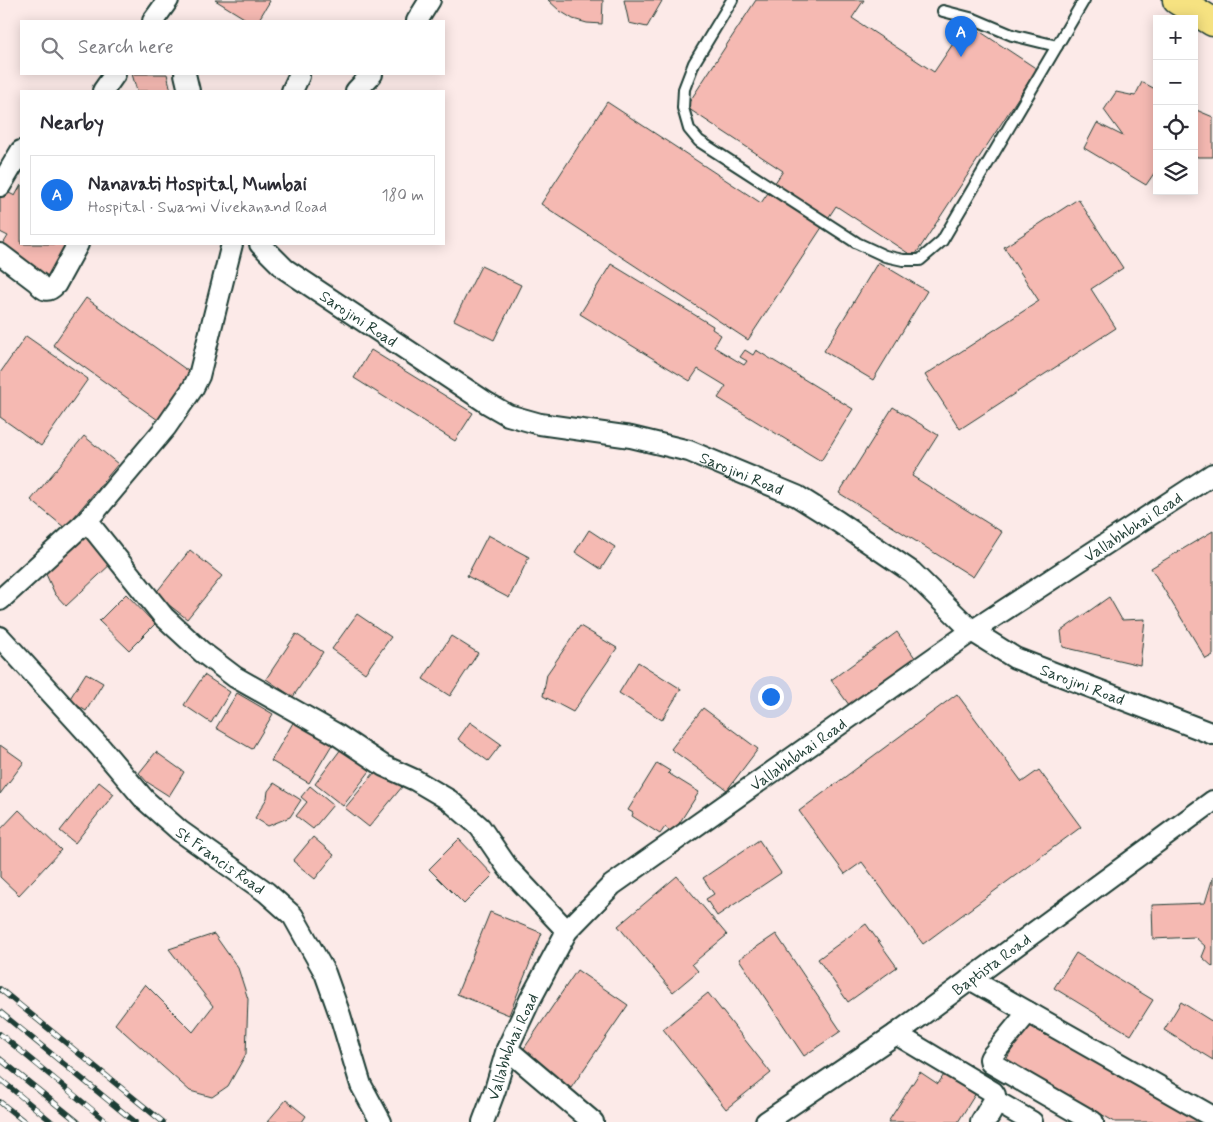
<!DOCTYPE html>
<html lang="en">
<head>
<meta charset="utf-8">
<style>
	:root { --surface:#fff; --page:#f2f2f3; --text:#2b2b33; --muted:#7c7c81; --line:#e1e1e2; --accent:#1a73e8 }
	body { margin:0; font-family:Mynerve,sans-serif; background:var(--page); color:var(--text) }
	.controls { position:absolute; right:15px; top:15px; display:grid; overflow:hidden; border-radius:0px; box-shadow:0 2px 12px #0003 }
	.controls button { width:45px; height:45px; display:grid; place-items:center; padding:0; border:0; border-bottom:1px solid var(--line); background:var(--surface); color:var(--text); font:25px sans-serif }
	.you { position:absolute; left:770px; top:696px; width:18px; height:18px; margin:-12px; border:4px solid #fff; border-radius:50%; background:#1a73e8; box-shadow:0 0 0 8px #1a73e833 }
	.badge { display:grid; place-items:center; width:32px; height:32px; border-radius:50%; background:var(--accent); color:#fff; font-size:16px; font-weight:700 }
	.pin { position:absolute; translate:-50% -41px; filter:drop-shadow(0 1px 2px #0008) }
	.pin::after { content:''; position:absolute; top:26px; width:18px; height:15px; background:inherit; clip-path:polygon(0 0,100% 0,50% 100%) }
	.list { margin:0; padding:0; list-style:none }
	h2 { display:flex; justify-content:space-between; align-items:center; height:65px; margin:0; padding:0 20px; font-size:21px }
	h2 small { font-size:16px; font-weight:400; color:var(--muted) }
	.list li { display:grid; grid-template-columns:32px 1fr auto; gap:15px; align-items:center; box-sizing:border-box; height:80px; margin:0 10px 10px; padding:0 10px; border:1px solid var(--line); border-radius:0px }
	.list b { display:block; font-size:19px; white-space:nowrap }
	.list p { margin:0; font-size:16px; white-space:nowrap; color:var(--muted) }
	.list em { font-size:16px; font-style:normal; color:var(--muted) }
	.icon { flex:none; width:28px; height:28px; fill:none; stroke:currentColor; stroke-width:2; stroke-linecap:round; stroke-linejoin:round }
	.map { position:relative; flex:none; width:1213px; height:1122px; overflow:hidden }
	.search { position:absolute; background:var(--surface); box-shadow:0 2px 12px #0003; left:20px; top:20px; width:425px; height:55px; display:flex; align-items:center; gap:12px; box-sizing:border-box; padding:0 18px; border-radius:0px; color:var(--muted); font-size:19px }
	.panel { position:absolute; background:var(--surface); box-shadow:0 2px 12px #0003; left:20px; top:90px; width:425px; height:155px; border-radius:0px }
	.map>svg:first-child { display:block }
	.building { fill:#f5b9b2; stroke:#1f3d34 }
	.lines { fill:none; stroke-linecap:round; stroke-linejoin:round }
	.service-casing { stroke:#1f3d34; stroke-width:14 }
	.minor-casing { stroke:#1f3d34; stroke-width:24 }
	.primary-casing { stroke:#1f3d34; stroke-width:31 }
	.service { stroke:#fff; stroke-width:10 }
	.minor { stroke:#fff; stroke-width:20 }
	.primary { stroke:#f6e281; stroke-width:28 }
	.rail-casing { stroke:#1f3d34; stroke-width:5.5 }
	.rail { stroke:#fff; stroke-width:4; stroke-dasharray:11; stroke-linecap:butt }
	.labels { text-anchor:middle; stroke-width:5; stroke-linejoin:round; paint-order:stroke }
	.street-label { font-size:16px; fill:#1f3d34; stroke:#fff }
</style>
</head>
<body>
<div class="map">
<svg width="1213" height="1122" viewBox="0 0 1213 1122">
	<rect width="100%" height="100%" fill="#fceae8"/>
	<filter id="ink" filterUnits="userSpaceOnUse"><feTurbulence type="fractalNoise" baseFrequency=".02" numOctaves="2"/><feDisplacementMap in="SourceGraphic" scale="10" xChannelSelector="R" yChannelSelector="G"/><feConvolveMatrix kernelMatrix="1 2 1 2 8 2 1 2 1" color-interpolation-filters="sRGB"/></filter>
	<g filter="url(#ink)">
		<g class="building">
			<path d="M215 0H268L270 1 258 21H249Z"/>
			<path d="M548 0H603L602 24 587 23 573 19 560 11Z"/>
			<path d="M624 0H659L662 1 647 27 629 23Z"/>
			<path d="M756 0H864L852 18 934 72 967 23 1037 69 914 257 836 206 748 340 541 204 607 102 761 203 783 171 686 107Z"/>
			<path d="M132 74H167L171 91H137Z"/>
			<path d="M1142 82 1157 90V169L1146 185 1084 148 1097 123 1123 136 1104 110 1116 92 1135 96Z"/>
			<path d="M1194 109 1213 117V157H1198L1194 156Z"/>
			<path d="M21 185V244H72L54 279 0 249 8 236 0 232V195L3 190 15 196Z"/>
			<path d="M1078 199 1123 268 1091 289 1116 328 960 429 925 375 1039 301 1004 247Z"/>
			<path d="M878 262 927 291 873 380 824 351Z"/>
			<path d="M611 264 713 326 712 329 721 335 714 347 744 365 747 361 740 357 745 350 753 355 756 350 853 409 821 461 718 398 726 386 698 369 690 381 580 314Z"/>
			<path d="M481 266 521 285 494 340 454 320Z"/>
			<path d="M86 298 198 378 165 425 53 345Z"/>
			<path d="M26 336 88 379 41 446 0 417V373Z"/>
			<path d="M371 350 473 413 455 441 354 378Z"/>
			<path d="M893 407 938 435 912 476 1002 532 973 577 839 493Z"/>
			<path d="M84 436 118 464 65 528 31 500Z"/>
			<path d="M589 530 615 547 601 569 575 552Z"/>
			<path d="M1213 531V655L1206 659 1151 568Z"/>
			<path d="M87 532 114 561 66 606 55 594 45 572Z"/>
			<path d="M488 535 529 557 509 598 467 576Z"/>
			<path d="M190 550 222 576 187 619 155 594Z"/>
			<path d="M126 594 155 624 129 650 99 621Z"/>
			<path d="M1109 597 1122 620 1145 619 1140 665 1063 647 1061 631Z"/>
			<path d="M357 614 391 637 365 673 332 649Z"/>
			<path d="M580 626 617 648 573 712 543 696 547 674Z"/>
			<path d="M897 632 918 662 852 709 831 680Z"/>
			<path d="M296 634 323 652 293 697 266 679Z"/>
			<path d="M451 636 478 653 450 696 423 679Z"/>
			<path d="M638 662 681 689 662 720 619 693Z"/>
			<path d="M86 673 103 683 86 711 69 700Z"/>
			<path d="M204 675 230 692 211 723 184 705Z"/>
			<path d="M237 693 273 714 252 749 216 728Z"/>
			<path d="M957 694 1022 782 1039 770 1081 827 923 944 862 862 845 874 799 811Z"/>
			<path d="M703 708 758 749 727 790 671 749Z"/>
			<path d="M294 721 333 743 309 783 271 761Z"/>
			<path d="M470 722 501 744 488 761 458 739Z"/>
			<path d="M0 745 24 762 0 794Z"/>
			<path d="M344 745 373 767 343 806 315 784Z"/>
			<path d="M156 752 184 772 169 796 147 782 139 773Z"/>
			<path d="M657 763 670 771 668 773 699 792 673 833 665 827 660 834 632 816 633 813 628 810Z"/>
			<path d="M379 767 402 787 369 827 345 808Z"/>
			<path d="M99 782 114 794 75 843 60 831Z"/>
			<path d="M274 783 301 800 290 817 268 826 255 818 267 798 268 791Z"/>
			<path d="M310 786 333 805 313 829 296 816 307 802 301 797Z"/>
			<path d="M19 810 61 850 19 895 0 877V830Z"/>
			<path d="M313 837 334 855 315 879 293 861Z"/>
			<path d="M459 839 493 875 464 904 429 869Z"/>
			<path d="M759 840 781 873 717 916 706 899 714 894 703 878Z"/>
			<path d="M677 876 727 935 692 964 698 971 673 992 618 926Z"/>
			<path d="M1213 877V967L1202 957 1206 947 1195 937 1153 939 1152 905 1205 903Z"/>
			<path d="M490 912 542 933 509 1015 457 994Z"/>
			<path d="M866 924 897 967 848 1002 818 959Z"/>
			<path d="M214 934 238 968 248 999 246 1054 228 1086 212 1097 190 1091 115 1024 145 984 193 1032 213 1006 169 949Z"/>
			<path d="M776 934 841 1031 804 1056 739 959Z"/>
			<path d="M1076 953 1153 1000 1131 1035 1054 988Z"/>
			<path d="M577 970 628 1005 571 1088 521 1053Z"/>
			<path d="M708 993 771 1073 726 1109 663 1029Z"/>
			<path d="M1181 1002 1213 1022V1060L1164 1030Z"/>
			<path d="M1029 1019 1210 1122H1115L1006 1060Z"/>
			<path d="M920 1072 938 1084 945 1073 976 1093 958 1122H888Z"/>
			<path d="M286 1100 306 1116 302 1122H267Z"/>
		</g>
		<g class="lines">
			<g class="service-casing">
				<g id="service">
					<path d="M732 0 694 63 684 89 683 108 689 129 699 141 857 243 885 256 903 260H920L942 241 1084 0"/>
					<path d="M943 11 974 19 1012 35 1057 46"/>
				</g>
			</g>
			<g class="minor-casing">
				<g id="minor">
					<path d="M153 21 168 0"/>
					<path d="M417 21 430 0"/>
					<path d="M185 74 189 91"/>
					<path d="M103 91 115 74"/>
					<path d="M292 91 299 76V74"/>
					<path d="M356 91 372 74"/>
					<path d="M0 186 21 151"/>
					<path id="s1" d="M260 244 285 269 487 403 508 415 540 424 631 437 689 451 797 496 837 521 912 572 972 631 1015 658 1213 734"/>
					<path d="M0 254 37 282C44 291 48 293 56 284L78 244"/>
					<path d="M87 521 164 617 202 652 235 677 336 734 384 766 415 780 449 800 480 827 508 868 567 931"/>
					<path d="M0 600 87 521 166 427 193 388 199 376 232 244"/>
					<path id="s2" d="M0 637 101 748 145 800 180 831 266 892 293 916 325 973 340 1015 361 1085 381 1122"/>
					<path d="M970 979 1213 1117"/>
					<path d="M1028 1012 991 1057 990 1059 991 1063 1093 1122"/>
					<path d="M896 1034 993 1092 995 1095 993 1102 981 1122"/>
					<path d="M507 1049 593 1122"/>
					<path d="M989 1116 996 1104 999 1103 1032 1122"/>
					<path id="s3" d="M483 1122 495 1090 507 1049 530 1000 567 931 612 885 972 631 1213 474"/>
					<path id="s4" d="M766 1122 896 1034 1213 801"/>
				</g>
			</g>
			<g class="primary-casing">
				<path id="primary" d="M1177 0 1213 22"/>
			</g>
			<use href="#service" class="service"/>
			<use href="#minor" class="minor"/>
			<use href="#primary" class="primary"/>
			<g class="rail-casing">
				<g id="rail">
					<path d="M0 989 163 1122"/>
					<path d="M0 1012 135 1122"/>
					<path d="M0 1034 107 1122"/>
					<path d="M0 1059 78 1122"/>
					<path d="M0 1079 52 1122"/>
					<path d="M0 1102 25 1122"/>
				</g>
			</g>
			<use href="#rail" class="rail"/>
		</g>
	</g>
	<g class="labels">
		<g class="street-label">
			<text dy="6" stroke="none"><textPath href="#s1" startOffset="124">Sarojini Road</textPath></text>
			<text dy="6" stroke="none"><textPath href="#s1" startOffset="544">Sarojini Road</textPath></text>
			<text dy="6" stroke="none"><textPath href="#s3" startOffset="906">Vallabhbhai Road</textPath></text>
			<text dy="6" stroke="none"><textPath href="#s1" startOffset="949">Sarojini Road</textPath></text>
			<text dy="6" stroke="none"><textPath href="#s3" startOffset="501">Vallabhbhai Road</textPath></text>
			<text dy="6" stroke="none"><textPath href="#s2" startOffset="315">St Francis Road</textPath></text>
			<text dy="6" stroke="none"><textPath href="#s4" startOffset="275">Baptista Road</textPath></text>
			<text dy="6" stroke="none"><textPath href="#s3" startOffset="81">Vallabhbhai Road</textPath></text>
		</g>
	</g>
</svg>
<div class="controls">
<button>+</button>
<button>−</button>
<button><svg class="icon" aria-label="locate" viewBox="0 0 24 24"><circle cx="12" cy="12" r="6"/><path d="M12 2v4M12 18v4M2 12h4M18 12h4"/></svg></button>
<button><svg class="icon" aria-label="layers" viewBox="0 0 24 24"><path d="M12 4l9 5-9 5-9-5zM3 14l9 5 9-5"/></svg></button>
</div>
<div class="you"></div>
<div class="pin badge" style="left:961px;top:57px">A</div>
<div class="search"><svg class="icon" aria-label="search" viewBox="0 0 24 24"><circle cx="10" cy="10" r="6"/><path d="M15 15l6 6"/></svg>Search here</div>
<section class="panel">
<h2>Nearby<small></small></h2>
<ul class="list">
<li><span class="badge">A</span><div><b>Nanavati Hospital, Mumbai</b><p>Hospital · Swami Vivekanand Road</p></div><em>180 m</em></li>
</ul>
</section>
</div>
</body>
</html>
